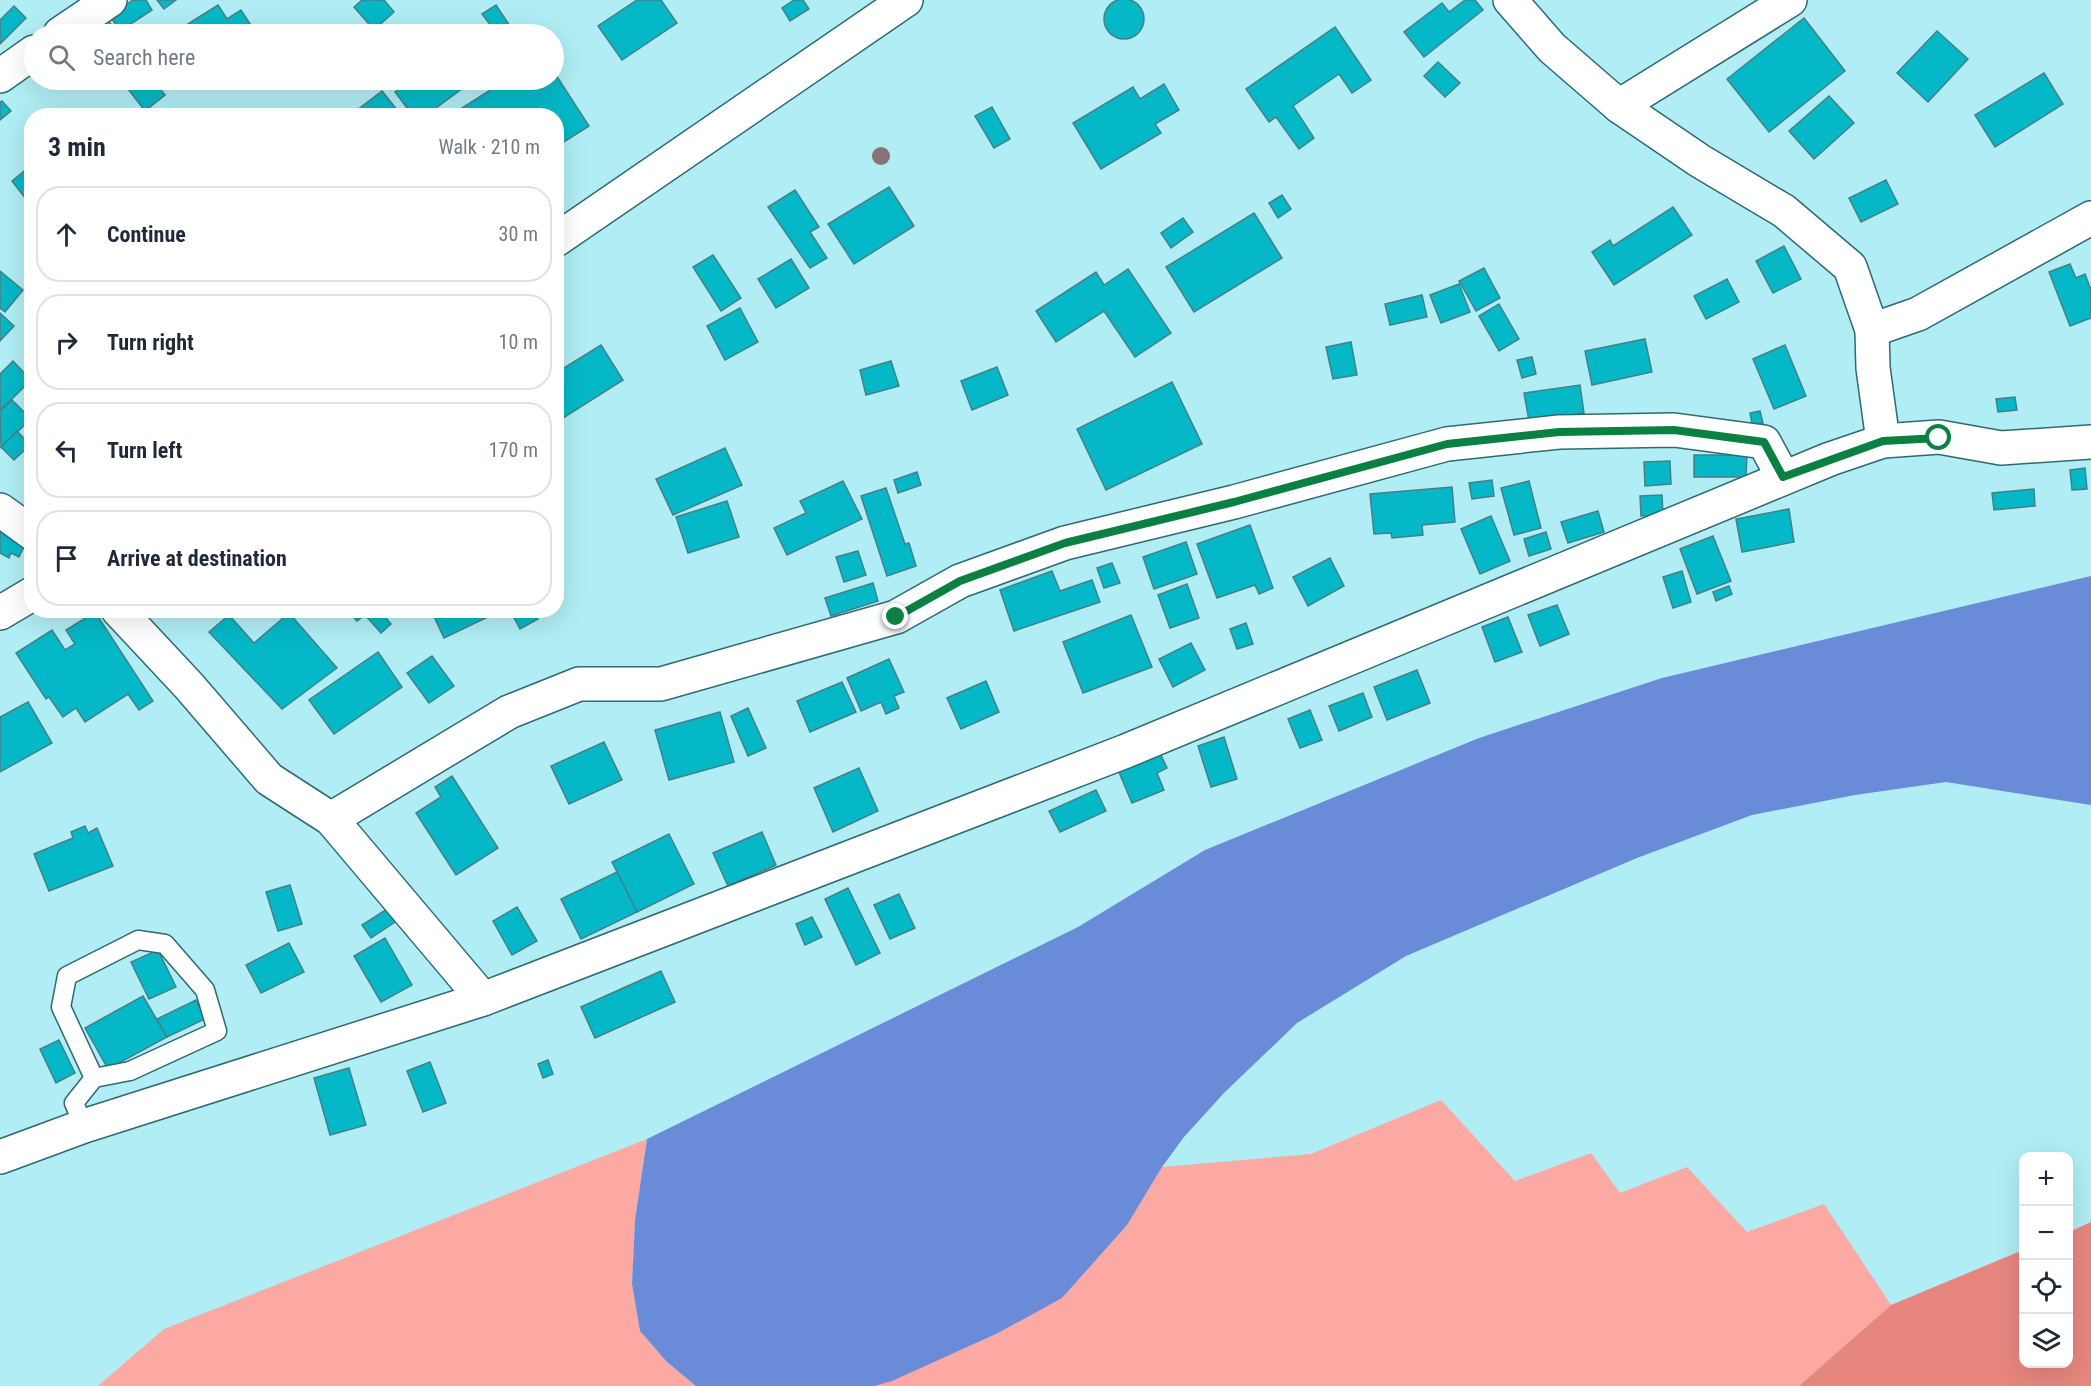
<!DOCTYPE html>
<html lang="en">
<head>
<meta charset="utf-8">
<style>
	:root { --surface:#fff; --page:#f6f6f7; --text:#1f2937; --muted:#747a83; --line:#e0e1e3 }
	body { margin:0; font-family:"Roboto Condensed",sans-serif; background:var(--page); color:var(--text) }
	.controls { position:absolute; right:18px; bottom:18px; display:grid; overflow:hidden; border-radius:12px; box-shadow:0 6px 24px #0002 }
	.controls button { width:54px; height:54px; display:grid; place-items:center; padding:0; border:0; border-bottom:2px solid var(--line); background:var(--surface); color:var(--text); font:30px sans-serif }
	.stop { position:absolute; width:18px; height:18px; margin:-14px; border:4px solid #0b8043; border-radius:50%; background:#fff }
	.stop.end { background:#0b8043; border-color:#fff; box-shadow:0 2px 6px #0008 }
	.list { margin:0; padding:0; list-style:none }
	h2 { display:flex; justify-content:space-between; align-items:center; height:78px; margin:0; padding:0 24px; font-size:26px }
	h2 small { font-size:20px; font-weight:400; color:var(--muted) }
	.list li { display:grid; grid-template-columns:39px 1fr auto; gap:18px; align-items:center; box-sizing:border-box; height:96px; margin:0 12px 12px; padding:0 12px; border:2px solid var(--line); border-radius:24px }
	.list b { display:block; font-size:22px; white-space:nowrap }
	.list em { font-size:20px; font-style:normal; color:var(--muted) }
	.icon { flex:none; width:33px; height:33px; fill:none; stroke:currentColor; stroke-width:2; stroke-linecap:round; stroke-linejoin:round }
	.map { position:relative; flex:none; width:2091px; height:1386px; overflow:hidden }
	.search { position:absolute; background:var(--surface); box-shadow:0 6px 24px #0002; left:24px; top:24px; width:540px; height:66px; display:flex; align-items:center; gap:15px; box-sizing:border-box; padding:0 21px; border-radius:33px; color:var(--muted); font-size:22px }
	.panel { position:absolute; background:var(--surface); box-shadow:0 6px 24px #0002; left:24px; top:108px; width:540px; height:510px; border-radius:24px }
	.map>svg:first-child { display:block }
	.green { fill:#fba9a2 }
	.forest { fill:#e7867e }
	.water { fill:#6a8cd8 }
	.building { fill:#05b8c7; stroke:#458087; stroke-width:1.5 }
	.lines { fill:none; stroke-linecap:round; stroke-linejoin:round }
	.lane-casing { stroke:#2f6a71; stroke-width:21 }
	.street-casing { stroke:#2f6a71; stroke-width:36 }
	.lane { stroke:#fff; stroke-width:18 }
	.street { stroke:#fff; stroke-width:33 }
	.tree { fill:#877277 }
	.route { stroke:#0b8043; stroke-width:8 }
</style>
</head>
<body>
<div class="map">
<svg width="2091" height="1386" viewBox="0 0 2091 1386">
	<rect width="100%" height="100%" fill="#b0edf4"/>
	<g class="green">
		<path d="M1441 1100 1515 1181 1591 1153 1620 1193 1687 1167 1747 1232 1824 1204 1891 1305 1799 1386H874L998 1333 1127 1225 1162 1167 1311 1154Z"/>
		<path d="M647 1139 635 1220 632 1284 640 1331 667 1362 696 1386H98L164 1329Z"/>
	</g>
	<path class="forest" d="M2091 1222V1386H1799L1891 1305 2023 1250 2024 1364H2068L2069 1232Z"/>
	<path class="water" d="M2091 576V805L1946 782 1855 795 1752 815 1637 858 1406 956 1297 1023 1224 1093 1184 1137 1162 1167 1127 1225 1062 1298 998 1333 892 1381 874 1386H696L667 1362 640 1331 632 1284 635 1220 647 1139 1078 927 1205 850 1479 738 1662 678Z"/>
	<g class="building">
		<circle cx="1124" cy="19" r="20"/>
		<path d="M133 0H146L152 10 120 31 110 16Z"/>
		<path d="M157 0H176L164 9Z"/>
		<path d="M362 0H384L394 12 374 30 354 7Z"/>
		<path d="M637 0H661L677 23 622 60 598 26Z"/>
		<path d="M794 0H803L809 9 790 21 782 8Z"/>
		<path d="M1465 0H1475L1483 10 1424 57 1404 32 1442 3 1449 12Z"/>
		<path d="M218 5 227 19 241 10 254 30 246 34H172Z"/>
		<path d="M496 5 510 26 497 34 482 14Z"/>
		<path d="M14 6 26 18 0 44V20Z"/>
		<path d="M1804 18 1845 71 1769 132 1727 79Z"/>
		<path d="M110 23 119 34H96Z"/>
		<path d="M1335 27 1371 80 1352 93 1339 74 1293 106 1314 138 1299 149 1276 117 1269 122 1246 89Z"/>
		<path d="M1937 31 1968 59 1928 102 1897 73Z"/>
		<path d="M1438 62 1460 83 1445 97 1424 76Z"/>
		<path d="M554 72 589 126 556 147V116L451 115 506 80H554Z"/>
		<path d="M2044 73 2063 104 1995 147 1975 115Z"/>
		<path d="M121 80H154L165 95 145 111Z"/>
		<path d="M413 80H474L425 116H413L395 92Z"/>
		<path d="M1164 84 1179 110 1155 124 1161 133 1101 169 1073 123 1133 87 1140 99Z"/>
		<path d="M382 91 402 116H360L356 111Z"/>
		<path d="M1829 96 1854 123 1814 159 1789 131Z"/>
		<path d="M2 101 11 111 0 120V102Z"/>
		<path d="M992 107 1010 139 994 148 975 116Z"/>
		<path d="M29 167 32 170V195L26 199 12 181Z"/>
		<path d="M1886 180 1898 204 1861 222 1849 198Z"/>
		<path d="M889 187 914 226 854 264 828 224Z"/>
		<path d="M795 190 819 227 810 232 827 258 810 268 768 207Z"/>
		<path d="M1282 195 1291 209 1278 218 1269 203Z"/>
		<path d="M1673 207 1692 235 1614 285 1592 252 1610 240 1613 246Z"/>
		<path d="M1254 213 1282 258 1194 312 1166 267Z"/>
		<path d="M1183 218 1193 232 1171 248 1161 233Z"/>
		<path d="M1784 246 1801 279 1773 293 1756 261Z"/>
		<path d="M713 255 741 298 721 311 693 267Z"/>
		<path d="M791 259 809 288 776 308 758 279Z"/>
		<path d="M2070 264 2076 278 2085 274 2091 290V318L2070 326 2049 272Z"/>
		<path d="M1484 268 1500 298 1476 311 1459 281Z"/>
		<path d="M1128 269 1171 333 1135 357 1104 311 1056 342 1036 311 1096 272 1104 285Z"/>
		<path d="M0 271 23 290 5 312 0 308Z"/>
		<path d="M1727 279 1739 302 1706 319 1694 296Z"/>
		<path d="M1459 284 1470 312 1441 323 1430 295Z"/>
		<path d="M1422 295 1427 317 1390 325 1385 304Z"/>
		<path d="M1499 304 1519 339 1499 351 1479 316Z"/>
		<path d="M740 308 758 342 725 360 707 326Z"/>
		<path d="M0 313 14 326 0 341Z"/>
		<path d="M1645 339 1652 372 1592 385 1585 351Z"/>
		<path d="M1351 342 1357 375 1333 379 1326 347Z"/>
		<path d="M601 345 623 380 557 422 556 373Z"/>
		<path d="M1785 345 1806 396 1774 409 1753 359Z"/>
		<path d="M1532 357 1536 374 1522 378 1517 360Z"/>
		<path d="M13 361 31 380 0 411V374Z"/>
		<path d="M891 361 899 386 866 395 860 370Z"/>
		<path d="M997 367 1008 395 972 410 961 381Z"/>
		<path d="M1172 382 1202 444 1106 490 1077 429Z"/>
		<path d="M1580 385 1584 413 1529 421 1524 393Z"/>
		<path d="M2015 397 2017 410 1998 412 1996 399Z"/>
		<path d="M12 400 31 419 1 447 0 411Z"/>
		<path d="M1760 411 1763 423 1752 424 1750 413Z"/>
		<path d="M17 431 30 445 14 460 1 447Z"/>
		<path d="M725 448 742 485 673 515 656 479Z"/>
		<path d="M1694 455H1747L1746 477H1694Z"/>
		<path d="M1670 461 1671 484 1645 486 1644 462Z"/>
		<path d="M2085 468 2087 489 2072 490 2070 470Z"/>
		<path d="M917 472 921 485 898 493 894 480Z"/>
		<path d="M1492 480 1494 496 1472 499 1469 483Z"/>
		<path d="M843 481 862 519 787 555 774 528 806 513 800 501Z"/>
		<path d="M1529 481 1541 528 1514 535 1501 488Z"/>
		<path d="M1452 487 1455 522 1422 525 1423 535 1392 538 1391 533 1374 534 1370 494Z"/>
		<path d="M886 488 905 544 909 543 916 566 887 576 861 496Z"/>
		<path d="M2034 489 2035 506 1994 510 1992 493Z"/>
		<path d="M1662 495 1663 515 1641 516 1640 496Z"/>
		<path d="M727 501 739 537 688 553 676 517Z"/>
		<path d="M1789 509 1794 542 1742 552 1736 519Z"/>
		<path d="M1598 511 1604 532 1568 543 1561 522Z"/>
		<path d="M1491 516 1510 561 1480 574 1461 529Z"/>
		<path d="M1250 525 1273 588 1259 594 1255 585 1217 598 1197 544Z"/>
		<path d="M0 529 26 543 19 557 11 553 9 558 0 553Z"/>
		<path d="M1546 532 1551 549 1529 556 1524 539Z"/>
		<path d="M1713 536 1731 581 1697 594 1680 549Z"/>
		<path d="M1186 542 1197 574 1154 589 1143 557Z"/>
		<path d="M858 551 866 575 844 582 836 557Z"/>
		<path d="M1330 558 1344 586 1308 606 1293 577Z"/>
		<path d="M1112 563 1120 583 1104 588 1097 568Z"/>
		<path d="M1052 571 1060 591 1092 580 1100 602 1014 631 1000 590Z"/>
		<path d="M1682 571 1691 602 1673 608 1663 577Z"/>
		<path d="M873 583 878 601 831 616 825 598Z"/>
		<path d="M1187 584 1199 618 1170 628 1158 595Z"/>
		<path d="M1729 586 1732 594 1716 601 1713 592Z"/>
		<path d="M1557 605 1569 634 1540 646 1528 615Z"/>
		<path d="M347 610H379L391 624 381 633 365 615 357 621Z"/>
		<path d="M431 610H485L488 617 444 638Z"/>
		<path d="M510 610H533L538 619 520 629Z"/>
		<path d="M95 612 153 701 139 710 128 694 85 722 76 708 63 717 49 697 46 699 16 653 52 630 65 650 75 644 66 630Z"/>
		<path d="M289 613 337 668 282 709 209 632 229 615 254 643Z"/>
		<path d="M1131 615 1152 667 1083 693 1063 642Z"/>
		<path d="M1508 617 1522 652 1495 662 1482 627Z"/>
		<path d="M1246 623 1253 644 1237 649 1230 629Z"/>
		<path d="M1191 643 1205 670 1173 687 1159 659Z"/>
		<path d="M378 652 402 687 334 734 309 700Z"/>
		<path d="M432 656 454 686 429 703 407 673Z"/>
		<path d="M889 659 904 692 894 696 899 708 886 714 881 702 861 711 847 678Z"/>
		<path d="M1417 670 1430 703 1387 720 1374 687Z"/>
		<path d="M986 681 999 712 961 729 947 698Z"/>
		<path d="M842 682 856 712 810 732 797 701Z"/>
		<path d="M1363 693 1372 717 1339 731 1329 706Z"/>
		<path d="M28 702 52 743 0 772V717Z"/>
		<path d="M748 708 766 748 748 756 731 716Z"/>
		<path d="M1310 710 1322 740 1300 748 1288 719Z"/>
		<path d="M720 712 734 762 669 780 655 730Z"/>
		<path d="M1224 737 1237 779 1211 787 1198 746Z"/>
		<path d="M604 742 622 780 569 804 551 766Z"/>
		<path d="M1160 753 1167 768 1157 773 1164 790 1132 803 1118 770Z"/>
		<path d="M859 768 878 811 833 832 814 788Z"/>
		<path d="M452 776 498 848 456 875 416 813 441 797 435 787Z"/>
		<path d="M1096 790 1106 811 1060 832 1049 811Z"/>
		<path d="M85 826 88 833 97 828 113 866 49 891 34 854 73 838 71 832Z"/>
		<path d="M762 832 776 865 728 886 713 853Z"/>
		<path d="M669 834 694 884 637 912 612 862Z"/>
		<path d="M617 872 637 912 581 939 561 899Z"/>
		<path d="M290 885 302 924 278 931 266 892Z"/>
		<path d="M848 888 880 953 856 965 825 899Z"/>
		<path d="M899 894 915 928 890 939 874 905Z"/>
		<path d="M517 907 537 941 512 955 493 921Z"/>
		<path d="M387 909 395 922 371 938 362 925Z"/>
		<path d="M812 917 822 937 805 945 796 924Z"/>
		<path d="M385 938 412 985 381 1002 354 956Z"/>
		<path d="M289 943 304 972 261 993 246 965Z"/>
		<path d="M158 950 176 987 149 999 131 962Z"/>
		<path d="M661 971 675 1002 595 1038 581 1007Z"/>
		<path d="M143 996 167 1037 108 1069 85 1028Z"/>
		<path d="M196 1000 205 1019 167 1037 157 1019Z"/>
		<path d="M59 1040 75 1073 56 1083 40 1049Z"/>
		<path d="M548 1060 553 1074 543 1078 538 1064Z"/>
		<path d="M430 1062 446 1103 423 1112 407 1071Z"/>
		<path d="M349 1068 366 1125 330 1135 314 1078Z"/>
	</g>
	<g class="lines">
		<g class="lane-casing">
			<path id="lane" d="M84 1126 74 1103 94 1078 61 1007 67 976 138 940 165 944 205 990 217 1031 130 1071 94 1078"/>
		</g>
		<g class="street-casing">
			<g id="street">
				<path d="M1510 0 1552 48 1619 106 1700 161 1784 211 1850 267 1872 330 1873 368 1883 441"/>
				<path d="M60 34 110 0"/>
				<path d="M0 76 34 52"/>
				<path d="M1619 106 1790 0"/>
				<path d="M556 240 906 0"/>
				<path d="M1872 330 1918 314 2091 218"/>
				<path d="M0 510 32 533"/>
				<path d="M118 610 189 686 269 779 331 819 483 999"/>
				<path d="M0 613 32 594"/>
				<path d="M331 819 509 712 579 684H661L896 617 960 581 1065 543 1234 502 1447 444 1559 432 1674 430 1764 442 1783 477"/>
				<path d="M0 1157 84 1126 483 999 1126 751 1830 459 1883 441 1939 437 2001 448 2091 442"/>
			</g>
		</g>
		<use href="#lane" class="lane"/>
		<use href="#street" class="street"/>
	</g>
	<circle class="tree" cx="881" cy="156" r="9"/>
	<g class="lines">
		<path class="route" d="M896 617 960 581 1065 543 1234 502 1447 444 1559 432 1674 430 1764 442 1783 477 1883 441 1939 438"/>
	</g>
</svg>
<div class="controls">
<button>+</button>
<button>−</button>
<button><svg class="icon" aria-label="locate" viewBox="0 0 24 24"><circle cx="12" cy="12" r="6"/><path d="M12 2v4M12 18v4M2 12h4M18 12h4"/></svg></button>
<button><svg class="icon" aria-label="layers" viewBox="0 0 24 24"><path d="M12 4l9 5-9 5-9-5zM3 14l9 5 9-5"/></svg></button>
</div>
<div class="stop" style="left:1939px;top:438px"></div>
<div class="stop end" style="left:896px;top:617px"></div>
<div class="search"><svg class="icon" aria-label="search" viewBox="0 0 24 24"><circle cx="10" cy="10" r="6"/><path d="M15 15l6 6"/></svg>Search here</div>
<section class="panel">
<h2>3 min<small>Walk · 210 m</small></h2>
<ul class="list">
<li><svg class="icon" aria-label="ahead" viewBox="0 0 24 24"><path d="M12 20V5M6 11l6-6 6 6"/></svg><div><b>Continue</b></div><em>30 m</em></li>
<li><svg class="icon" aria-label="right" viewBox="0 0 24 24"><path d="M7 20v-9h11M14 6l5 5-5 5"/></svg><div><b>Turn right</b></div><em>10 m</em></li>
<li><svg class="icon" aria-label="left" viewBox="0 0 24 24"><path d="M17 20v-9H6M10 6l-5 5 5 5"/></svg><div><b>Turn left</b></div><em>170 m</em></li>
<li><svg class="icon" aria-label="arrive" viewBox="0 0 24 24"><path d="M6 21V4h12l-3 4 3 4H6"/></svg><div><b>Arrive at destination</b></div></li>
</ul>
</section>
</div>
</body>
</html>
